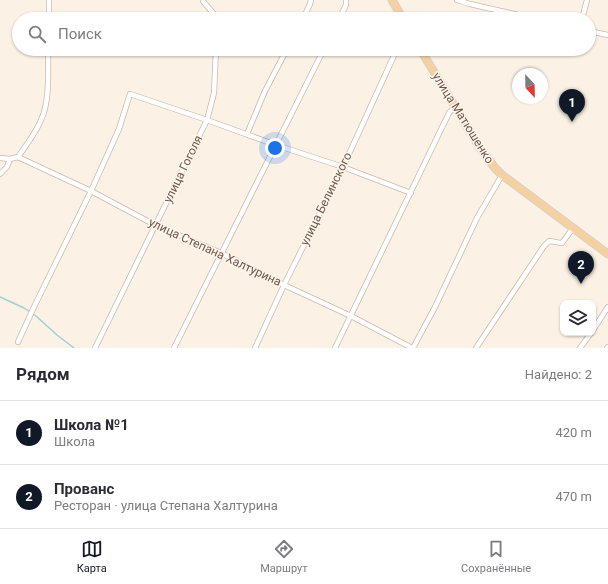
<!DOCTYPE html>
<html lang="ru">
<head>
<meta charset="utf-8">
<style>
	:root { --surface:#fff; --page:#f2f2f3; --text:#2b2b33; --muted:#7c7c81; --line:#e1e1e2; --accent:#111827 }
	body { margin:0; font-family:Roboto,sans-serif; background:var(--page); color:var(--text) }
	.controls { position:absolute; right:12px; bottom:12px; display:grid; overflow:hidden; border-radius:8px; box-shadow:0 1px 3px #0004 }
	.controls button { width:36px; height:36px; display:grid; place-items:center; padding:0; border:0; border-bottom:1px solid var(--line); background:var(--surface); color:var(--text); font:20px sans-serif }
	.compass { position:absolute; left:512px; top:68px; width:36px; height:36px; border-radius:50%; background:var(--surface); box-shadow:0 1px 3px #0004; rotate:158deg }
	.you { position:absolute; left:275px; top:148px; width:14px; height:14px; margin:-10px; border:3px solid #fff; border-radius:50%; background:#1a73e8; box-shadow:0 0 0 6px #1a73e833 }
	.badge { display:grid; place-items:center; width:26px; height:26px; border-radius:50%; background:var(--accent); color:#fff; font-size:13px; font-weight:700 }
	.pin { position:absolute; translate:-50% -33px; filter:drop-shadow(0 1px 2px #0008) }
	.pin::after { content:''; position:absolute; top:21px; width:14px; height:12px; background:inherit; clip-path:polygon(0 0,100% 0,50% 100%) }
	.list { margin:0; padding:0; list-style:none }
	h2 { display:flex; justify-content:space-between; align-items:center; height:52px; margin:0; padding:0 16px; font-size:17px }
	h2 small { font-size:13px; font-weight:400; color:var(--muted) }
	.list li { display:grid; grid-template-columns:26px 1fr auto; gap:12px; align-items:center; box-sizing:border-box; height:64px; padding:0 16px; border-top:1px solid var(--line) }
	.list b { display:block; font-size:15px; white-space:nowrap }
	.list p { margin:0; font-size:13px; white-space:nowrap; color:var(--muted) }
	.list em { font-size:13px; font-style:normal; color:var(--muted) }
	.icon { flex:none; width:22px; height:22px; fill:none; stroke:currentColor; stroke-width:2; stroke-linecap:round; stroke-linejoin:round }
	.map { position:relative; flex:none; width:608px; height:348px; overflow:hidden }
	.search { position:absolute; background:var(--surface); box-shadow:0 1px 3px #0004; left:12px; right:12px; top:12px; height:44px; display:flex; align-items:center; gap:10px; box-sizing:border-box; padding:0 14px; border-radius:22px; color:var(--muted); font-size:15px }
	.sheet { height:180px; background:var(--surface) }
	nav { display:flex; justify-content:space-around; align-items:center; box-sizing:border-box; height:56px; border-top:1px solid var(--line); background:var(--surface); font-size:11px; color:var(--muted) }
	nav a { display:grid; justify-items:center; gap:2px }
	nav .on { color:var(--accent) }
	.map>svg:first-child { display:block }
	.lines { fill:none; stroke-linecap:round; stroke-linejoin:round }
	.stream { stroke:#a1cfd4; stroke-width:1.5 }
	.street-casing { stroke:#cbb8ac; stroke-width:6 }
	.primary-casing { stroke:#d7d0cd; stroke-width:9 }
	.street { stroke:#fff; stroke-width:4.5 }
	.primary { stroke:#f5d1a1; stroke-width:7 }
	.labels { text-anchor:middle; stroke-width:3; stroke-linejoin:round; paint-order:stroke }
	.street-label { font-size:12px; fill:#71574c; stroke:#fef5eb }
</style>
</head>
<body>
<div class="map">
<svg width="608" height="348" viewBox="0 0 608 348">
	<rect width="100%" height="100%" fill="#fbf1e5"/>
	<g class="lines">
		<path class="stream" d="M0 297 24 308 36 316 57 335 74 348"/>
		<g class="street-casing">
			<g id="street">
				<path d="M203 0V1L213 13 215 19"/>
				<path d="M457 0 470 4 536 19"/>
				<path d="M49 19V0"/>
				<path d="M303 19 310 4 311 0"/>
				<path d="M339 19 346 5V0"/>
				<path d="M582 19 587 0"/>
				<path d="M589 31 608 35"/>
				<path d="M247 134 265 91 287 49"/>
				<path d="M18 157 91 191 155 225 221 253 284 285 351 316 412 348"/>
				<path d="M18 157C26 145 36 133 41 120 50 102 48 70 48 49"/>
				<path d="M0 158 10 159 18 157"/>
				<path d="M0 174 7 167 10 159"/>
				<path d="M593 330 608 307"/>
				<path d="M18 342 34 307 91 191 119 129 130 94 207 120 276 145 343 167 411 193"/>
				<path d="M95 348 207 120 214 93 216 49"/>
				<path d="M174 348 324 49"/>
				<path d="M255 348 284 285 343 167 397 49"/>
				<path d="M335 348 449 113 455 106"/>
				<path d="M413 348 435 307 477 218 502 175"/>
				<path d="M476 348 544 246 549 241C553 241 557 243 562 243L573 228"/>
				<path d="M580 348 591 333"/>
				<path d="M607 348 608 347"/>
			</g>
		</g>
		<g class="primary-casing">
			<g id="primary">
				<path d="M392 0 403 19"/>
				<path d="M420 49 482 151 495 168 502 175 608 254"/>
			</g>
		</g>
		<use href="#street" class="street"/>
		<use href="#primary" class="primary"/>
	</g>
	<g class="labels">
		<g class="street-label">
			<text transform="translate(463 118) rotate(58)" y="4">улица Матюшенко</text>
			<text transform="translate(183 169) rotate(-64)" y="4">улица Гоголя</text>
			<text transform="translate(326 199) rotate(-64)" y="4">улица Белинского</text>
			<text transform="translate(215 252) rotate(25)" y="4">улица Степана Халтурина</text>
		</g>
	</g>
</svg>
<div class="controls">
<button><svg class="icon" aria-label="layers" viewBox="0 0 24 24"><path d="M12 4l9 5-9 5-9-5zM3 14l9 5 9-5"/></svg></button>
</div>
<svg class="compass" viewBox="-18 -18 36 36"><path d="M0-13l5 13h-10z" fill="#e53935"/><path d="M0 13l5-13h-10z" fill="#7c7c81"/></svg>
<div class="you"></div>
<div class="pin badge" style="left:572px;top:122px">1</div>
<div class="pin badge" style="left:581px;top:284px">2</div>
<div class="search"><svg class="icon" aria-label="search" viewBox="0 0 24 24"><circle cx="10" cy="10" r="6"/><path d="M15 15l6 6"/></svg>Поиск</div>
</div>
<section class="sheet">
<h2>Рядом<small>Найдено: 2</small></h2>
<ul class="list">
<li><span class="badge">1</span><div><b>Школа №1</b><p>Школа</p></div><em>420 m</em></li>
<li><span class="badge">2</span><div><b>Прованс</b><p>Ресторан · улица Степана Халтурина</p></div><em>470 m</em></li>
</ul>
</section>
<nav>
<a class="on"><svg class="icon" aria-label="map" viewBox="0 0 24 24"><path d="M3 6l6-2 6 2 6-2v14l-6 2-6-2-6 2zM9 4v14M15 6v14"/></svg>Карта</a>
<a><svg class="icon" aria-label="directions" viewBox="0 0 24 24"><path d="M12 3l9 9-9 9-9-9zM9 14v-3h6M13 9l2 2-2 2"/></svg>Маршрут</a>
<a><svg class="icon" aria-label="saved" viewBox="0 0 24 24"><path d="M7 4h10v16l-5-4-5 4z"/></svg>Сохранённые</a>
</nav>
</body>
</html>
